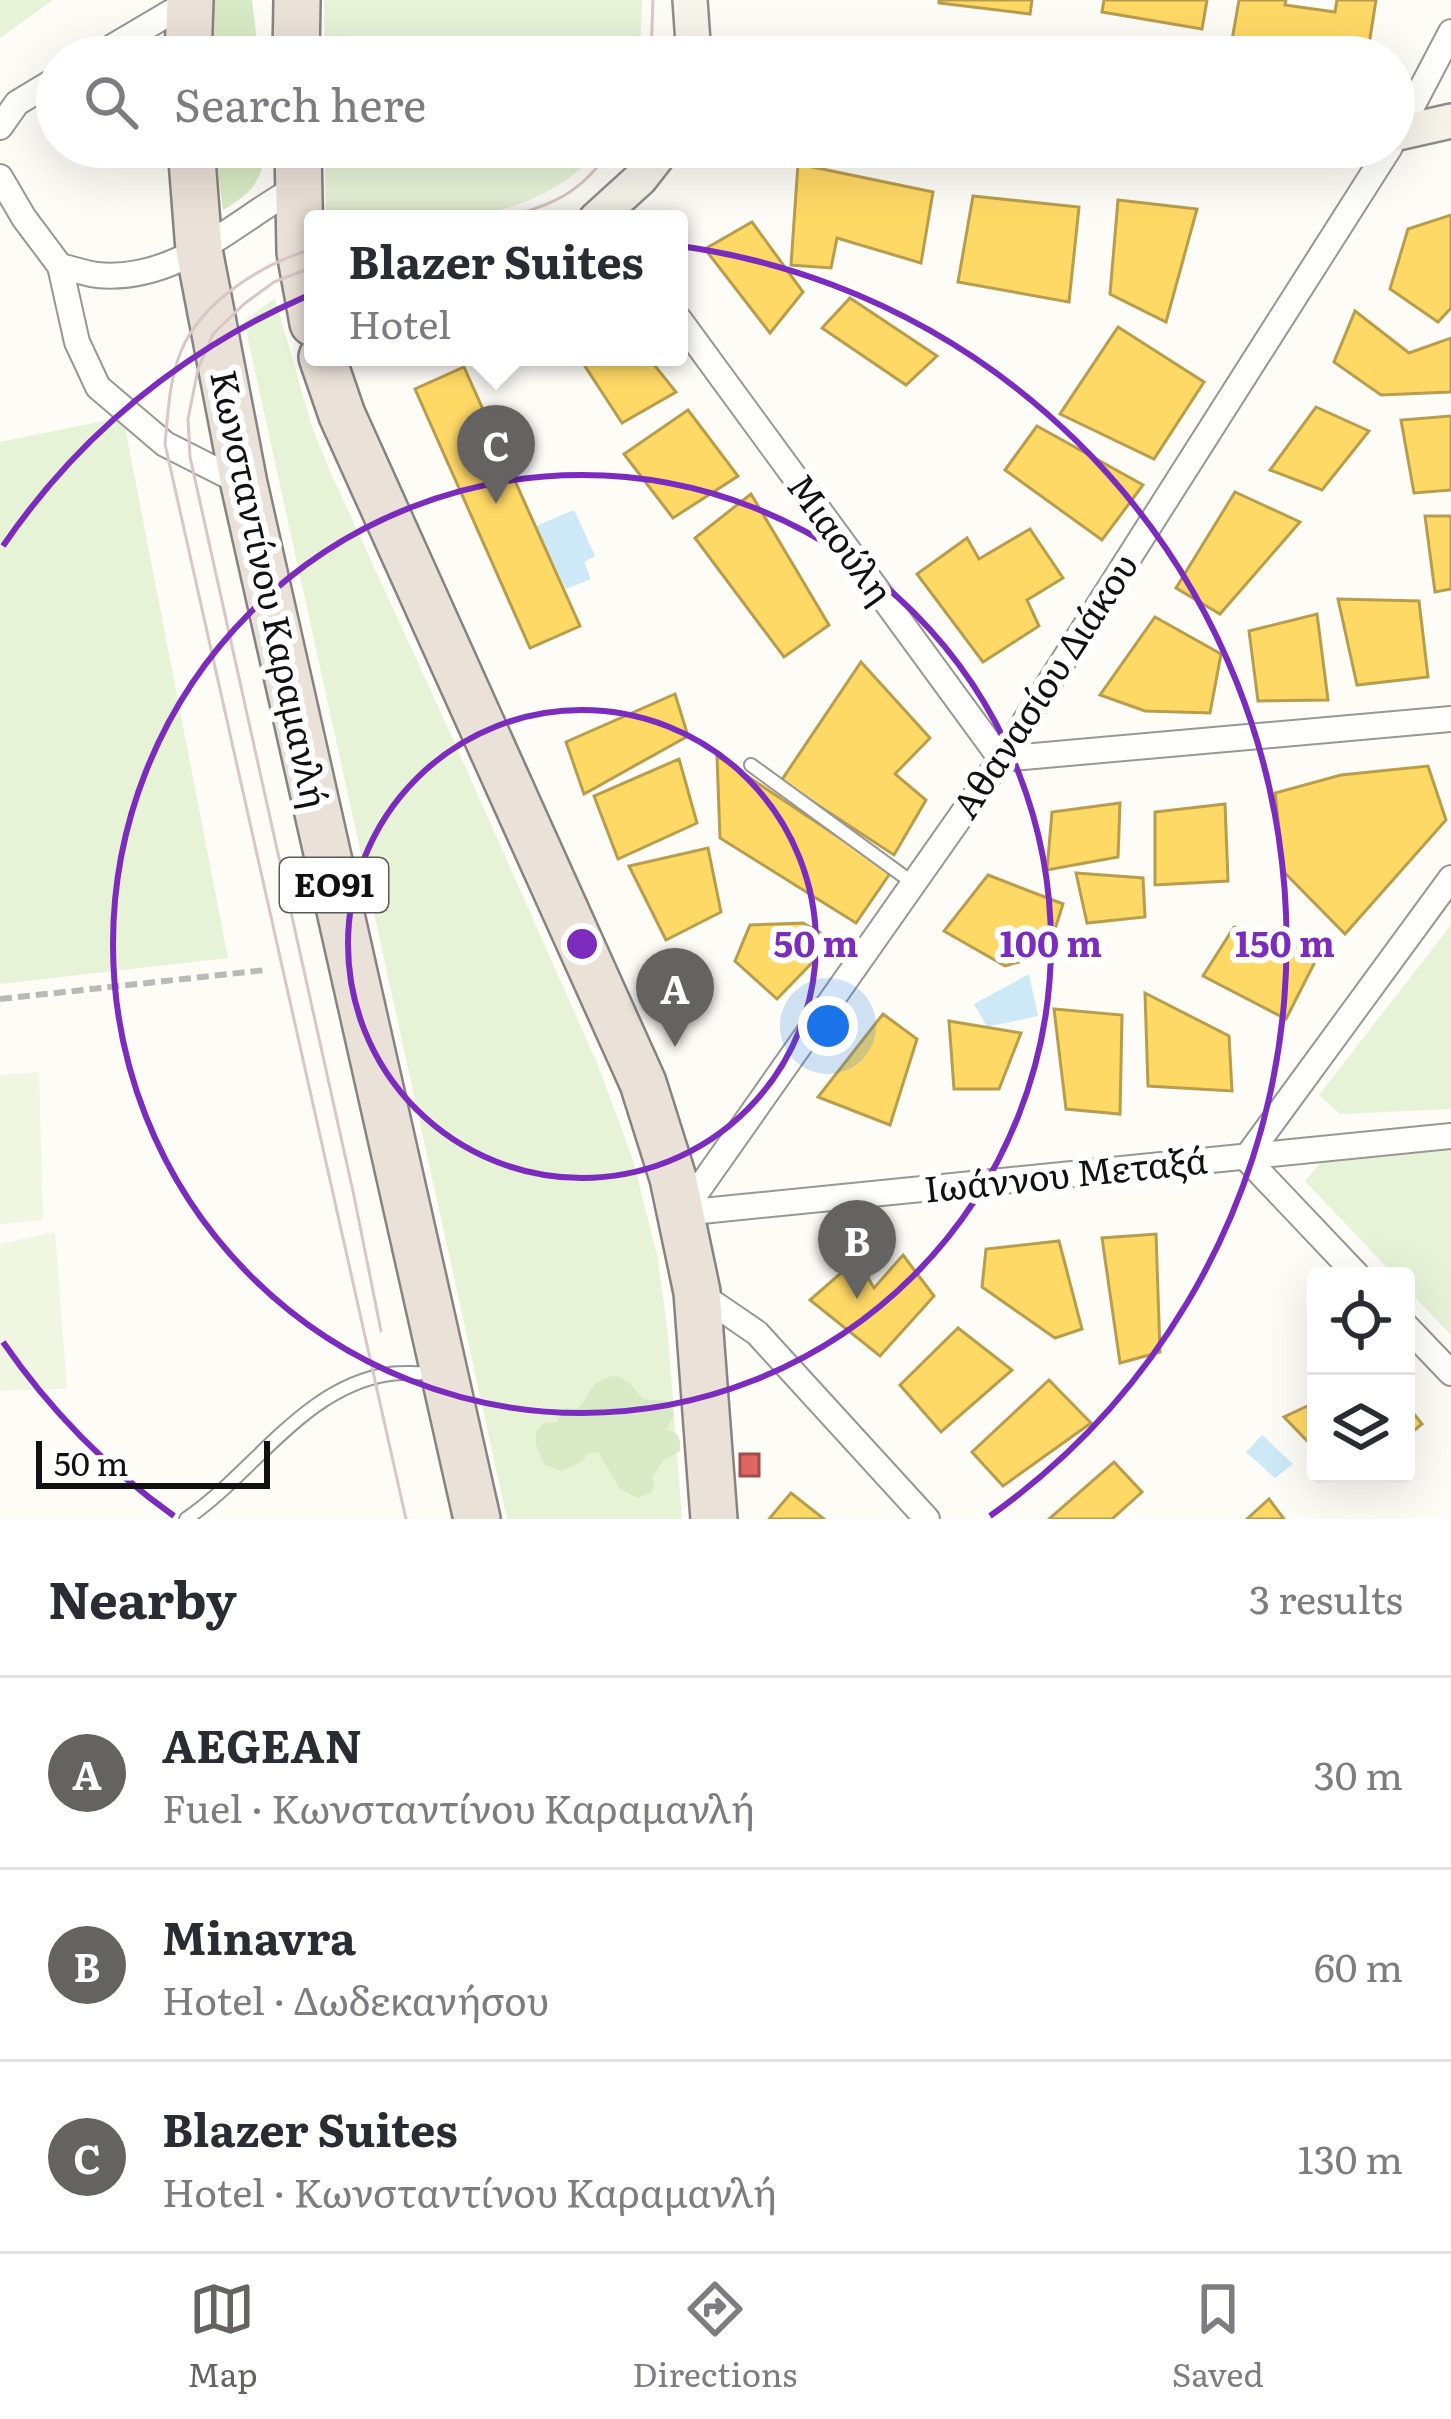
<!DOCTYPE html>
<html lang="en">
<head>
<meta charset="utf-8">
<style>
	:root { --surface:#fff; --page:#f7f7f7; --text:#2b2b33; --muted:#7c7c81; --line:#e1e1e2; --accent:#646362 }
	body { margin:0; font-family:Literata,serif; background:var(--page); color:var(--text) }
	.controls { position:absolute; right:36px; bottom:36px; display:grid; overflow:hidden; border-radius:12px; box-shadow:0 12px 48px #0002 }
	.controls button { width:108px; height:108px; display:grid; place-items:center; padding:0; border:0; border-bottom:3px solid var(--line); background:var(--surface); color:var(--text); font:60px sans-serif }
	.scale { position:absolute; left:36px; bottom:30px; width:234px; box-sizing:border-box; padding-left:12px; border:6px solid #111; border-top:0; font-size:33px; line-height:42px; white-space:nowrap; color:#111; -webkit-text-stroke:9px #fff; paint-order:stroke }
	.you { position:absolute; left:828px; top:1026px; width:42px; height:42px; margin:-30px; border:9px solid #fff; border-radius:50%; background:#1a73e8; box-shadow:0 0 0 18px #1a73e833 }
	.badge { display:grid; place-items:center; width:78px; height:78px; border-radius:50%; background:var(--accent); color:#fff; font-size:39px; font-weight:700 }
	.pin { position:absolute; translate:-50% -99px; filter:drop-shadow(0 3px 6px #0008) }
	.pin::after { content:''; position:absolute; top:63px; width:42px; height:36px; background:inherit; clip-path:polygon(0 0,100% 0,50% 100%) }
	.popup { position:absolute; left:304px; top:210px; width:384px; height:156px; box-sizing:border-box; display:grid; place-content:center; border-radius:12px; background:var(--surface); filter:drop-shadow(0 3px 9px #0005); font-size:39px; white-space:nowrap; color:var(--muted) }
	.popup b { font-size:45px; color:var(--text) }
	.popup::after { content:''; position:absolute; left:50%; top:100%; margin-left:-24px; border:24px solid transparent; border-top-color:var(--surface) }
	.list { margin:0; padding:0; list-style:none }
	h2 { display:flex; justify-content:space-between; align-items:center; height:156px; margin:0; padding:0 48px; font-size:51px }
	h2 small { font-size:39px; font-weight:400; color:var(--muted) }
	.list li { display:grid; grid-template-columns:78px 1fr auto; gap:36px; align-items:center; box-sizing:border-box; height:192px; padding:0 48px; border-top:3px solid var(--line) }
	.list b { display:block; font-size:45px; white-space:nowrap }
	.list p { margin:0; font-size:39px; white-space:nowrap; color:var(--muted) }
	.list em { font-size:39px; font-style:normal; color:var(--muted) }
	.icon { flex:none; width:66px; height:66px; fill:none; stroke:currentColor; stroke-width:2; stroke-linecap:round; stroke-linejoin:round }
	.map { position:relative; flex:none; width:1451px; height:1519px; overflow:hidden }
	.search { position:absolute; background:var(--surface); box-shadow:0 12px 48px #0002; left:36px; right:36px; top:36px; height:132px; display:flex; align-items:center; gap:30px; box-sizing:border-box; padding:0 42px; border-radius:66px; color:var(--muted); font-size:45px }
	.sheet { height:732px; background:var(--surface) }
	nav { display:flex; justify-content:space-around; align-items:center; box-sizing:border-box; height:168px; border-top:3px solid var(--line); background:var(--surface); font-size:33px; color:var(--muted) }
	nav a { display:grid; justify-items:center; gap:6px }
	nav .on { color:var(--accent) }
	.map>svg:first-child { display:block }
	.green { fill:#e7f3d7 }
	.forest { fill:#d8eac5 }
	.pitch { fill:#f0f6e1 }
	.water { fill:#cde8f7 }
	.homes { fill:#ffd966; stroke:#b89d4c; stroke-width:3 }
	.shops { fill:#e06666; stroke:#a24c4c; stroke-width:3 }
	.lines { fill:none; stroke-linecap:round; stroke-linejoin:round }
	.lane-casing { stroke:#979795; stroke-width:16 }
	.street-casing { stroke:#979795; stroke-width:28 }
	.secondary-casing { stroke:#8e8d8b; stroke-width:38 }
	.highway-casing { stroke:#858482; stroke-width:50 }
	.path { stroke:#b9b9b8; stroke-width:6; stroke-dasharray:12 6; stroke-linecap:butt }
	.lane { stroke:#fffffe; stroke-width:12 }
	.street { stroke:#fffffe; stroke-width:24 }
	.secondary { stroke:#f6f4eb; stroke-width:33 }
	.highway { stroke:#eae1d8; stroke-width:45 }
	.tram { stroke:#d9c6c7; stroke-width:3 }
	.ring { fill:none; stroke:#7b2cbf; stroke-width:6 }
	.labels { text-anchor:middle; stroke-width:12; stroke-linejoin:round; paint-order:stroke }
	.shield { fill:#fff; stroke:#585858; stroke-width:3 }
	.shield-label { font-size:33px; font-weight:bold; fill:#111 }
	.street-label { font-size:36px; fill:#111; stroke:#fff }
	.centre { fill:#7b2cbf; stroke:#fff; stroke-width:6 }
	.ring-label { font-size:36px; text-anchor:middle; font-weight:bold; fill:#7b2cbf; stroke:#fff; stroke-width:12; stroke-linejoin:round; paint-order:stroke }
</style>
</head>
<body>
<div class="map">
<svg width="1451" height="1519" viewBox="0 0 1451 1519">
	<rect width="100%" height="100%" fill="#fdfcf7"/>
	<g class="green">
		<path d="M0 0H53L0 38Z"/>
		<path d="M324 0H642L640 56 325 57Z"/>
		<path d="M325 147H602C529 232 427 219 326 219Z"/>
		<path d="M275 298 312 427 330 471 452 737 598 1065 633 1160 658 1259 668 1335 682 1519H507L244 321Z"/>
		<path d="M123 417 228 958 0 984V442Z"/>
		<path d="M1451 925V1109L1340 1114 1319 1095Z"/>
		<path d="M1451 1147V1335L1406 1288V1276H1395L1305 1181 1321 1162Z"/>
	</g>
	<g class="forest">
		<path d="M212 0H252L259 57H211Z"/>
		<path d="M215 147H265C263 182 251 193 223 210Z"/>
		<path d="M617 1375 630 1384 643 1399 667 1401 672 1406 674 1416 666 1430C679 1431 681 1438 680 1451L663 1461 652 1477 654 1485 651 1493 638 1498 620 1489 598 1452 587 1454 583 1461 562 1471 545 1465 536 1445V1432L544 1423 557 1422 564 1408 577 1409C596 1392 584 1382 617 1375Z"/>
	</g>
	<g class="pitch">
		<path d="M39 1072 43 1220 0 1224V1075Z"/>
		<path d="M55 1232 67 1389 0 1391V1244Z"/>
	</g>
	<g class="water">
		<path d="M574 510 595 556 584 562 591 579 566 589 536 526Z"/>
		<path d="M1029 974 1038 1016 987 1027 974 1004Z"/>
		<path d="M1262 1435 1293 1464 1275 1478 1246 1452Z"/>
	</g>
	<g class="homes">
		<path d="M939 0H1032L1030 14 939 3Z"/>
		<path d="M1104 0H1207L1202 29 1102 12Z"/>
		<path d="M1239 0H1286L1285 5 1335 12 1337 0H1376L1367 57H1343L1232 40Z"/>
		<path d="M798 164 933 192 921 263 837 238 831 268 791 265Z"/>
		<path d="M973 196 1079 207 1069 302 958 282Z"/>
		<path d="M1118 200 1197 209 1166 322 1110 294Z"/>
		<path d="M1451 215V308L1438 322 1390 289 1408 229Z"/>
		<path d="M752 222 803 292 770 333 705 249Z"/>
		<path d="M850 298 937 356 906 385 822 328Z"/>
		<path d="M1355 311 1409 353 1451 338V392L1381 395 1334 362Z"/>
		<path d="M1118 327 1204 382 1154 459 1060 414Z"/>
		<path d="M579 357H648L676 392 622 423Z"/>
		<path d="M464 367 580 626 530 648 415 389Z"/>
		<path d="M1316 407 1369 431 1322 490 1270 470Z"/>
		<path d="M688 410 738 476 673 518 624 454Z"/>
		<path d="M1451 416V490L1414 493 1401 420Z"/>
		<path d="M1037 426 1143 485 1102 540 1005 470Z"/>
		<path d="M1235 492 1300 522 1220 614 1176 588Z"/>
		<path d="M751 494 829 625 784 657 695 538Z"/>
		<path d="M1425 516H1451V589L1435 592Z"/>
		<path d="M1030 529 1063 578 1027 600 1039 626 983 662 917 574 967 538 979 559Z"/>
		<path d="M1338 599 1419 601 1428 677 1357 685Z"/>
		<path d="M1317 614 1328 700 1258 701 1249 631Z"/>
		<path d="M1155 617 1221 654 1210 713 1145 711 1100 695Z"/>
		<path d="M861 662 930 738 895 774 926 800 894 855 781 781Z"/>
		<path d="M675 694 688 736 584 794 566 742Z"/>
		<path d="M717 756 891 872 856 923 720 838Z"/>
		<path d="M679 759 697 823 618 859 594 796Z"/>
		<path d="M1428 766 1446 820 1345 934 1284 872 1275 793 1341 775Z"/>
		<path d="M1120 803 1118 857 1047 870 1052 812Z"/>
		<path d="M1225 804 1228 881 1155 885V812Z"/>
		<path d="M708 848 721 912 666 940 629 866Z"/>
		<path d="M1076 873 1143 878 1145 917 1087 923Z"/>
		<path d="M988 875 1063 904 1047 954 1005 966 944 931Z"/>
		<path d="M803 923 834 940 777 999 735 961 750 925Z"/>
		<path d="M1234 927 1320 952 1286 1019 1203 976Z"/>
		<path d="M1145 993 1229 1036 1232 1091 1148 1086Z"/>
		<path d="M1054 1009 1122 1015 1120 1114 1066 1109Z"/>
		<path d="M883 1014 917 1039 890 1125 818 1097Z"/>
		<path d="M949 1021 1021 1033 999 1089H954Z"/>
		<path d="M1156 1234 1160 1352 1120 1363 1102 1238Z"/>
		<path d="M1059 1241 1082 1329 1055 1338 982 1287 986 1249Z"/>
		<path d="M903 1255 934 1296 880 1356 810 1300 857 1259 874 1288Z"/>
		<path d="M958 1328 1012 1370 941 1432 900 1385Z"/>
		<path d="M1049 1380 1091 1423 1003 1486 972 1452Z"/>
		<path d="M1316 1402V1450L1284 1417Z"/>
		<path d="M1406 1404 1422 1424 1406 1437Z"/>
		<path d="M1114 1462 1142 1492 1112 1519H1049Z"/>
		<path d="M791 1493 824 1519H769Z"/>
		<path d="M1269 1499 1284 1519H1247Z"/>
	</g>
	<rect class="shops" x="740" y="1454" width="19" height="22"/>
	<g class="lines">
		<g class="lane-casing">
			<g id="lane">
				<path d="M751 765 913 883"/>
				<path d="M186 1519C253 1474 304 1386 390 1374 405 1372 421 1374 437 1373"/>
			</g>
		</g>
		<g class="street-casing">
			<g id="street">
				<path d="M95 57 190 1"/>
				<path d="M0 127 17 103 57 79"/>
				<path d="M1395 139 1451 32"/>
				<path d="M0 177 24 218 60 266C72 269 84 273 97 275 177 283 235 221 299 186"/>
				<path d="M60 266 77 342 98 387 165 444 244 484"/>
				<path d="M679 319 1001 759 1451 719"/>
				<path d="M682 1213 1001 759 1390 147"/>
				<path d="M682 1213 1451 1136"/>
				<path d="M1358 1276 1246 1158 1451 878"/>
				<path d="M697 1292 757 1333 927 1519"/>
				<path d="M1406 1326 1451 1373"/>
			</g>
		</g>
		<g class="secondary-casing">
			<g id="secondary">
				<path d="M690 0 694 57"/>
				<path d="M1394 134 1451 121"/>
				<path d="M596 219 640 179 665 147"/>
			</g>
		</g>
		<g class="highway-casing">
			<g id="highway">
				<path d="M188 57 190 0"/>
				<path d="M296 57 297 0"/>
				<path d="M191 147 199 250 244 484 477 1519"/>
				<path d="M298 147 300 252 313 323"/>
				<path d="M322 357 342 415 643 1083 673 1178 697 1292 714 1519"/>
			</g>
		</g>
		<path class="path" d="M0 999 266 970"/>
		<use href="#lane" class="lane"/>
		<use href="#street" class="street"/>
		<use href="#secondary" class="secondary"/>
		<use href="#highway" class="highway"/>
		<g class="tram">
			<path d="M651 57 653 0"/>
			<path d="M499 219C552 205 581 195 612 147"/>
			<path d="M313 249C263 263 202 301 181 351 169 381 168 413 165 444L406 1519"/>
			<path d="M313 267 274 282 244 304 213 334 198 369 188 419 190 457 354 1196 381 1331"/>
		</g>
	</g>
	<g class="ring">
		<circle cx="582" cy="944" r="234"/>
		<circle cx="582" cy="944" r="469"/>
		<path d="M174 1516A703 703 0 0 1 3 1342M3 546A703 703 0 1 1 990 1516"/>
	</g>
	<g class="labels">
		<rect class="shield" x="280" y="858" width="108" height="54" rx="9"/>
		<g class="shield-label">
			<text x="334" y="897">ΕΟ91</text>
		</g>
		<g class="street-label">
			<text transform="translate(840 539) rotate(54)" y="13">Μιαούλη</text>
			<text transform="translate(269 589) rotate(78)" y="13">Κωνσταντίνου Καραμανλή</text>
			<text transform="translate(1045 686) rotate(-57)" y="13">Αθανασίου Διάκου</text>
			<text transform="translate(1066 1175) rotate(-6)" y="13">Ιωάννου Μεταξά</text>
		</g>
	</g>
	<circle cx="582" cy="944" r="18" class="centre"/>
	<g class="ring-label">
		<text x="816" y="957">50 m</text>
		<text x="1051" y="957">100 m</text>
		<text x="1285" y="957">150 m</text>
	</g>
</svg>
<div class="controls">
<button><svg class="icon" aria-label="locate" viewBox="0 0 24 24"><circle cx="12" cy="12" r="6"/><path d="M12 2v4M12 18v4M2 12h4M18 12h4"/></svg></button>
<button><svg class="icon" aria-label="layers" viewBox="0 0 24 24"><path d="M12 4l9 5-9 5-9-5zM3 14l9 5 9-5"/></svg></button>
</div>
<div class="scale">50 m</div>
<div class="you"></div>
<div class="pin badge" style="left:675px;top:1047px">A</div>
<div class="pin badge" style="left:857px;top:1299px">B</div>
<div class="pin badge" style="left:496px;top:504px">C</div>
<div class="popup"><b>Blazer Suites</b>Hotel</div>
<div class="search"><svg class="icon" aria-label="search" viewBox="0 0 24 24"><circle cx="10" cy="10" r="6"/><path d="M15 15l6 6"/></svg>Search here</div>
</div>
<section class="sheet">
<h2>Nearby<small>3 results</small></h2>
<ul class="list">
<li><span class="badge">A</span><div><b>AEGEAN</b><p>Fuel · Κωνσταντίνου Καραμανλή</p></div><em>30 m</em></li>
<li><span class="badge">B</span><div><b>Minavra</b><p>Hotel · Δωδεκανήσου</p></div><em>60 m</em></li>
<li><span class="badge">C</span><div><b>Blazer Suites</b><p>Hotel · Κωνσταντίνου Καραμανλή</p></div><em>130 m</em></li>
</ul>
</section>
<nav>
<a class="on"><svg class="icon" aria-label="map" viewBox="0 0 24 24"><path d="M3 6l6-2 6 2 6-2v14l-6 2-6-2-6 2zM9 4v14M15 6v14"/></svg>Map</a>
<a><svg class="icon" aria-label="directions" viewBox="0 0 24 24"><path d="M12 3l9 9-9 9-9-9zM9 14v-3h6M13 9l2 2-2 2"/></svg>Directions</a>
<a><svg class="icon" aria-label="saved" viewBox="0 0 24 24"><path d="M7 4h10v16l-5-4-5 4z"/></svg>Saved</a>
</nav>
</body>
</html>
